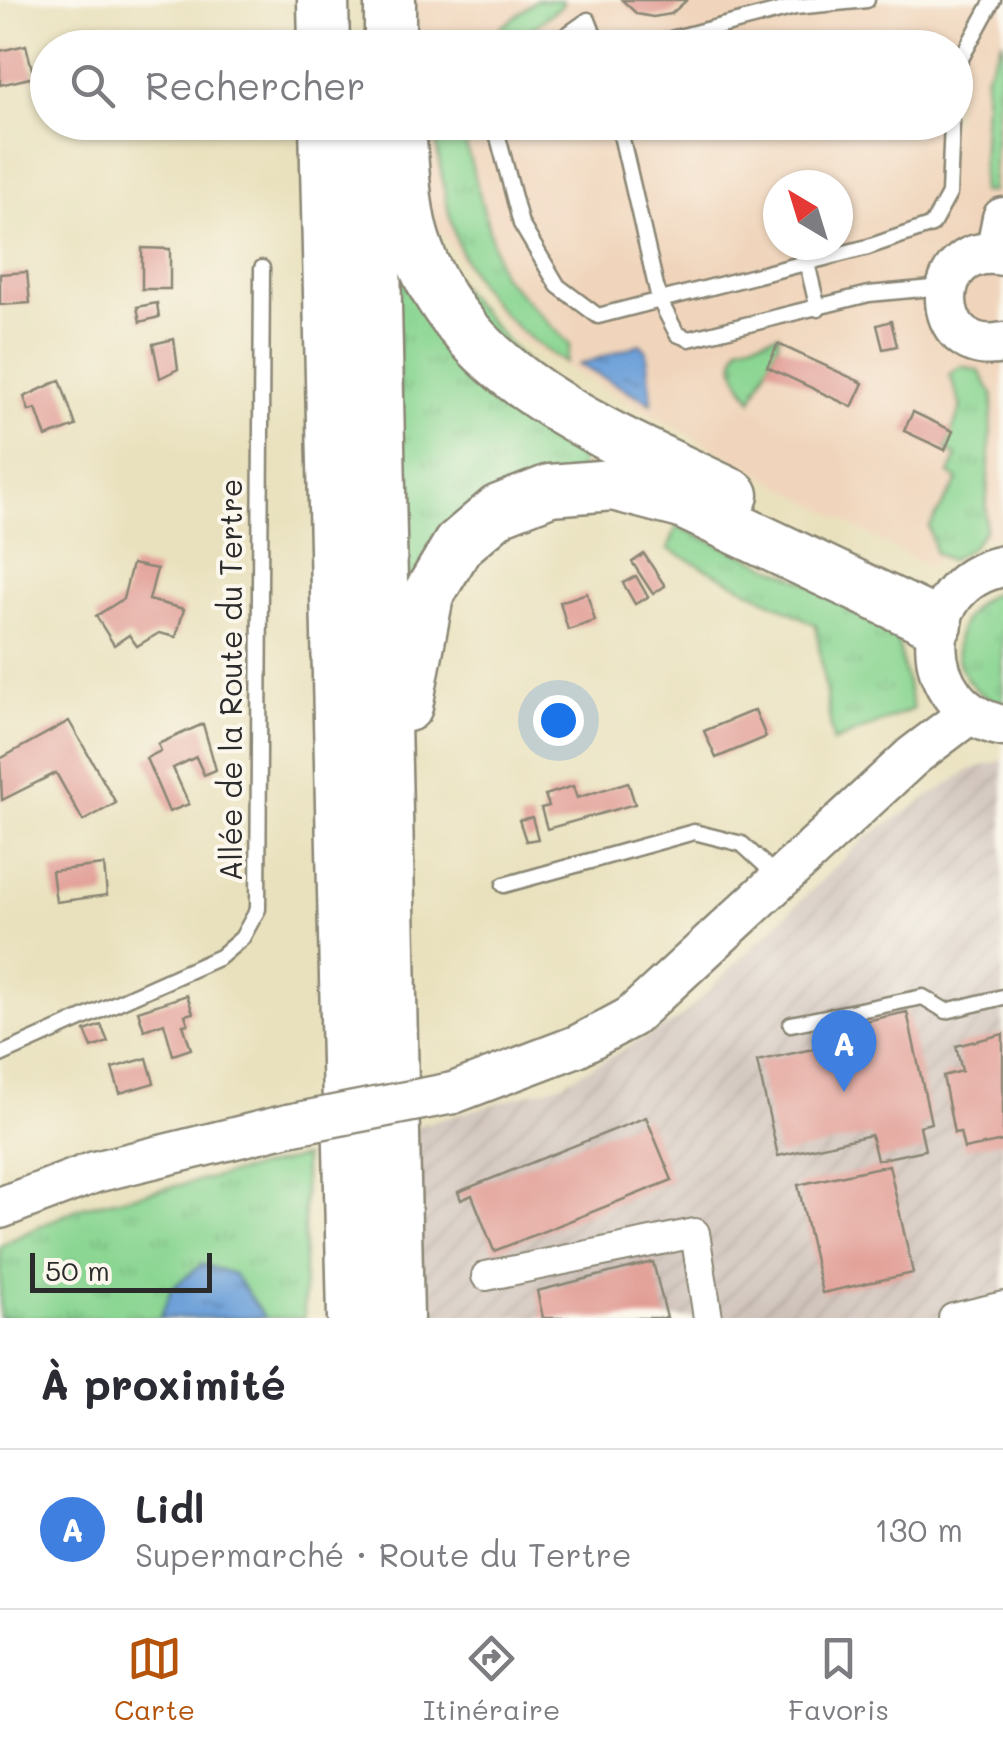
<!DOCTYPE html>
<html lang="fr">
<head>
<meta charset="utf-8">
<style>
	:root { --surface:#fff; --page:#f7f7f7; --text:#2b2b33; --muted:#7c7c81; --line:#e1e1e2; --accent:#b45309 }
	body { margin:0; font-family:Mali,sans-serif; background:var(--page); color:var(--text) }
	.compass { position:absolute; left:763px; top:170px; width:90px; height:90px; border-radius:50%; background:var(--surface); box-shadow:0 2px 8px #0004; rotate:322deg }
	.scale { position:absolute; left:30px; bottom:25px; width:182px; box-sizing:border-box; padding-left:10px; border:5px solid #2b2b2b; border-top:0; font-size:28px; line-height:35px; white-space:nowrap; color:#2b2b2b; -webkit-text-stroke:8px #fbf7ec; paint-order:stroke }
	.you { position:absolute; left:558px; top:720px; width:35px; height:35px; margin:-25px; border:8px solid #fff; border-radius:50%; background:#1a73e8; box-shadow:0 0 0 15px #1a73e833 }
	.badge { display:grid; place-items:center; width:65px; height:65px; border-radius:50%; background:var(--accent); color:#fff; font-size:32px; font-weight:700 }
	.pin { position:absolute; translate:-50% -82px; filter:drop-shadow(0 2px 5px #0008) }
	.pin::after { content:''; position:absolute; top:52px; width:35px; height:30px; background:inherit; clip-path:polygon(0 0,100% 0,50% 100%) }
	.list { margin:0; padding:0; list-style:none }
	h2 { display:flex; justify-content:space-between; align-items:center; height:130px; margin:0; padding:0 40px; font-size:42px }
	h2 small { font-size:32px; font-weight:400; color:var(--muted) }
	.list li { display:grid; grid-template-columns:65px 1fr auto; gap:30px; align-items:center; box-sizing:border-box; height:160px; padding:0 40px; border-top:2px solid var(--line) }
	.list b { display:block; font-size:38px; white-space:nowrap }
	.list p { margin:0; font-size:32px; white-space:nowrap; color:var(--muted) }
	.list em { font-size:32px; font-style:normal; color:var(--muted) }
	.icon { flex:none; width:55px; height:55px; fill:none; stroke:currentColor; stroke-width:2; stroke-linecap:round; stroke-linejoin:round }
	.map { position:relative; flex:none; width:1003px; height:1318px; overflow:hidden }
	.search { position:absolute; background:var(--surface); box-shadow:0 2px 8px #0004; left:30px; right:30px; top:30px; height:110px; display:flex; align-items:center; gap:25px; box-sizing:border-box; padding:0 35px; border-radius:55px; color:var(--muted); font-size:38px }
	.sheet { height:290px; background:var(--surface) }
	nav { display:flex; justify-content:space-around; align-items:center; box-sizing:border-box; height:140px; border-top:2px solid var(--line); background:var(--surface); font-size:28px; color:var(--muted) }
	nav a { display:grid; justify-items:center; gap:5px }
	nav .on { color:var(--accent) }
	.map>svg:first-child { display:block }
	.built { fill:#f0d5bc; fill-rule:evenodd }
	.industrial { fill:url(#industrial-furrows) }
	.grass { fill:url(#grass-tufts); stroke:#5b805f; stroke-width:2.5 }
	.water { fill:url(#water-ripples); stroke:#4c6682; stroke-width:2.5 }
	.building { fill:#e19c94 }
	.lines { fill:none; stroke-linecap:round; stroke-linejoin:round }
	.lane-casing { stroke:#8a8674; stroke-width:19 }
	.street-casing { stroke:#8a8674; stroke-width:32 }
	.secondary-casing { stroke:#8a8674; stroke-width:45 }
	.highway-casing { stroke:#8a8674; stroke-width:55 }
	.lane { stroke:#fff; stroke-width:14 }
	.street { stroke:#fff; stroke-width:28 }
	.secondary { stroke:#fff; stroke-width:40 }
	.highway { stroke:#fff; stroke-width:50 }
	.secondary-bridge-casing { stroke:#8a8674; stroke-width:45; stroke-linecap:butt }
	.secondary-bridge { stroke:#fff; stroke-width:40 }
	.labels { text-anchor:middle; stroke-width:8; stroke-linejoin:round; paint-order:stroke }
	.street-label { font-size:30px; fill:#2b2b2b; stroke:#fbf7ec }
</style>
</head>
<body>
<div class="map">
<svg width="1003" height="1318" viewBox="0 0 1003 1318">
	<defs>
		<pattern id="industrial-furrows" width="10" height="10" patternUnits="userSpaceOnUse" patternTransform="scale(2.5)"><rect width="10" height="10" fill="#cec1b9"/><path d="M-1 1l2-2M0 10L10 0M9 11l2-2" fill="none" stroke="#b1a69f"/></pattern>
		<pattern id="grass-tufts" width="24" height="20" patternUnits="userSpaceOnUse" patternTransform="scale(2.5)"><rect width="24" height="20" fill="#8bd693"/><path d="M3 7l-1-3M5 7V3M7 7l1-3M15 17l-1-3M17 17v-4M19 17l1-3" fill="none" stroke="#78b87f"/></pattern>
		<pattern id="water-ripples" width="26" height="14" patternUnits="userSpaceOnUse" patternTransform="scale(2.5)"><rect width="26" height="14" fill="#6ea1d9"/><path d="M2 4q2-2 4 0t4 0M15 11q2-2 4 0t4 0" fill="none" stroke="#5b83b0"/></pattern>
	</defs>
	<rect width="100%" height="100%" fill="#fbf7ec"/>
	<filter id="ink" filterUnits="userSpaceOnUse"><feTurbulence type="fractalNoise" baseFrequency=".01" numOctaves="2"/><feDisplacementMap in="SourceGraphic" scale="20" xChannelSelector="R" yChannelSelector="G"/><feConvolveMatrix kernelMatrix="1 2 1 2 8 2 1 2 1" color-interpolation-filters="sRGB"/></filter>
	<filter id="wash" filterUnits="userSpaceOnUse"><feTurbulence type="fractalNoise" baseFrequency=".0048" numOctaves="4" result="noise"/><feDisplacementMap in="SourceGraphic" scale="40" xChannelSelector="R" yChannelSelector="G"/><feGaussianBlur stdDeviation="2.25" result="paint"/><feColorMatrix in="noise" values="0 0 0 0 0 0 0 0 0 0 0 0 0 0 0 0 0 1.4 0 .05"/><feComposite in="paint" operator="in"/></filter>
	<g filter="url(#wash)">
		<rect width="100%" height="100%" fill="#e9e1bd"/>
		<path class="built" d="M415 0H1003V535L983 538 926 566 510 336 424 206 420 123 956 122V48L417 47ZM778 185H838V245H778Z"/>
		<path class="industrial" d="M1003 760V1318H419L415 1127 559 1085 682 1017 863 840 970 770Z"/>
		<g class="grass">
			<path d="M536 0H562L563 5 508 47H476Z"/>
			<path d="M1003 40 992 192H981L986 73Z"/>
			<path d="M432 123H460L501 274 570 345 566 363C523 338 481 299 461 252 445 213 441 163 432 123Z"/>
			<path d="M396 214 590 437 580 469 403 626Z"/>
			<path d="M779 334 778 344 752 400C740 380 726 366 740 345Z"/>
			<path d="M961 366 979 371 993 394 985 530 971 548 950 560 935 553 929 527 958 480 949 474 957 456 945 450 961 407 950 374Z"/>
			<path d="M677 526 872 611 896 635 913 709 833 742 816 625 668 549Z"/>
			<path d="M1003 589V705C941 683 942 611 1003 589Z"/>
			<path d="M304 1157V1318H0V1247L7 1242 79 1208Z"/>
		</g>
		<g class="water">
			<path d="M640 344 647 351 652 403 579 365Z"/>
			<path d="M202 1264 234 1274 265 1318H160L172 1288Z"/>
		</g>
		<g id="blocks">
			<g class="building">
				<path d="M622 0H687L671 14 653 17 637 14Z"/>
				<path d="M26 45 34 77 0 85V51Z"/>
				<path d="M142 248 170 249V289H142Z"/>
				<path d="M27 272 30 303 0 305V274Z"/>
				<path d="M157 303 159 317 140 322 137 307Z"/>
				<path d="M891 321 897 346 883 349 877 325Z"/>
				<path d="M174 339 178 369 160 378 153 344Z"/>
				<path d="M778 344 863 383 852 407 767 367Z"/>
				<path d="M60 380 76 426 46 437 36 409 29 411 24 397Z"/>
				<path d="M913 412 953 431 945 450 904 431Z"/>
				<path d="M644 554 665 586 653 594 632 562Z"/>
				<path d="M132 564 157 569 149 600 184 609 176 637 159 633 137 646 129 635 114 645 96 616 123 599Z"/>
				<path d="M636 576 648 597 635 604 623 583Z"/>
				<path d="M587 593 595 621 568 630 560 602Z"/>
				<path d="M755 710 766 737 716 758 704 731Z"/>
				<path d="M69 721 116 803 83 821 56 773 2 800 0 759Z"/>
				<path d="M203 724 216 770 204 775 196 757 173 768 189 804 169 812 146 758 161 751 158 744Z"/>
				<path d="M628 782 635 804 547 829 541 808 549 806 545 795 573 786 577 798Z"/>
				<path d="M532 817 538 839 526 841 519 820Z"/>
				<path d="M104 865 107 895 56 902 52 871Z"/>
				<path d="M187 995 193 1013 185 1015 188 1024 183 1025 191 1049 173 1055 164 1023 144 1030 138 1011Z"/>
				<path d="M907 1012 931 1123 920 1126 925 1150 877 1160 871 1135 778 1156 757 1061 859 1039 856 1023Z"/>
				<path d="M101 1025 108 1042 92 1048 85 1031Z"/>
				<path d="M1003 1034V1141L964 1149 960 1132 954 1133 943 1076 962 1071 956 1046Z"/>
				<path d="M147 1058 154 1083 120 1093 112 1068Z"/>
				<path d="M646 1117 672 1180 494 1251 472 1195 461 1200 458 1192Z"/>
				<path d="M889 1165 913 1273 822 1293 798 1185Z"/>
				<path d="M653 1262 667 1318H543L537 1291Z"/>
			</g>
		</g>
	</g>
	<g filter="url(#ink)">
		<use href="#blocks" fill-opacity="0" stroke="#8a8674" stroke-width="2.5"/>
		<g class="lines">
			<g class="lane-casing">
				<g id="lane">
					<path d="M548 48 588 20 599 48"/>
					<path d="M636 48 795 7 867 0"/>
					<path d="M956 92 958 64 993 0"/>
					<path d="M494 122 521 224 558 286 598 316 868 247 932 225 949 194 952 122"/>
					<path d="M618 122 659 299 677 334 689 339 869 294 943 287"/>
					<path d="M807 263 818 309"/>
					<path d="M504 885 694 832 742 844 779 878"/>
					<path d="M791 1024 923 997 946 1011 1003 997"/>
					<path d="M0 1055 220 957 242 938 258 909 262 268"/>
				</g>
			</g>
			<g class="street-casing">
				<g id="street">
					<path d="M486 1276 695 1233 708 1318"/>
					<path d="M953 1318 1003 1306"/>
				</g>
			</g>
			<g class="secondary-casing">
				<g id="secondary">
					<path d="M996 253 1003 218"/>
					<path d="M1003 255C926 240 928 359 1003 343"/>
					<path d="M1003 566C913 584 915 708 1003 726"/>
					<path d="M453 1093 577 1046 631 1017 913 756 970 713"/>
					<path d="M0 1208 95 1172 288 1125"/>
				</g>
			</g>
			<g class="highway-casing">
				<g id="highway">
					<path d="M323 0 324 48"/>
					<path d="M390 0V48"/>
					<path d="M325 122 353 1318"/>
					<path d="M372 122 398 1318"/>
					<path d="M400 132C404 166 404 206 414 239 457 380 613 437 733 495"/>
					<path d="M407 706 428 595 458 545 499 510 550 490 613 485 682 503 937 624"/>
				</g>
			</g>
			<use href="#lane" class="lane"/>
			<use href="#street" class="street"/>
			<use href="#secondary" class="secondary"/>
			<use href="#highway" class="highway"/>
			<g class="secondary-bridge-casing">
				<path id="secondary-bridge" d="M288 1125 453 1093"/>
			</g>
			<use href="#secondary-bridge" class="secondary-bridge"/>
		</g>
	</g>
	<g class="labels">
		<g class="street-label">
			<text transform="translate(232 680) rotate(-90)" y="10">Allée de la Route du Tertre</text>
		</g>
	</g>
</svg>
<svg class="compass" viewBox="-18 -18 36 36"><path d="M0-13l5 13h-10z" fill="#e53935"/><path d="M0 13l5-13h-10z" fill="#7c7c81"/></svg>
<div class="scale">50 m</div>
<div class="you"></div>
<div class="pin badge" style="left:844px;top:1092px;background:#3f7fe0">A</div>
<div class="search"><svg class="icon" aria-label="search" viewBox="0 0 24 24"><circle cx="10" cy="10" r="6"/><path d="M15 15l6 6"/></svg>Rechercher</div>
</div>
<section class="sheet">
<h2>À proximité<small></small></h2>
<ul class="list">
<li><span class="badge" style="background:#3f7fe0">A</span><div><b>Lidl</b><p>Supermarché · Route du Tertre</p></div><em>130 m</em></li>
</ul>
</section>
<nav>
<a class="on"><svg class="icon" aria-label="map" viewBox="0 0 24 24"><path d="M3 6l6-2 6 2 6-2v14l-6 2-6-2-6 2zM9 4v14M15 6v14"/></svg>Carte</a>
<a><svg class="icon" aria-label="directions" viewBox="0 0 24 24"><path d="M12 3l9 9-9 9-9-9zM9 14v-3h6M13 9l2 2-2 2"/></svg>Itinéraire</a>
<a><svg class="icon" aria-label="saved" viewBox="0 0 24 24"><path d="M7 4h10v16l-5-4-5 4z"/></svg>Favoris</a>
</nav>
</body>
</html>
